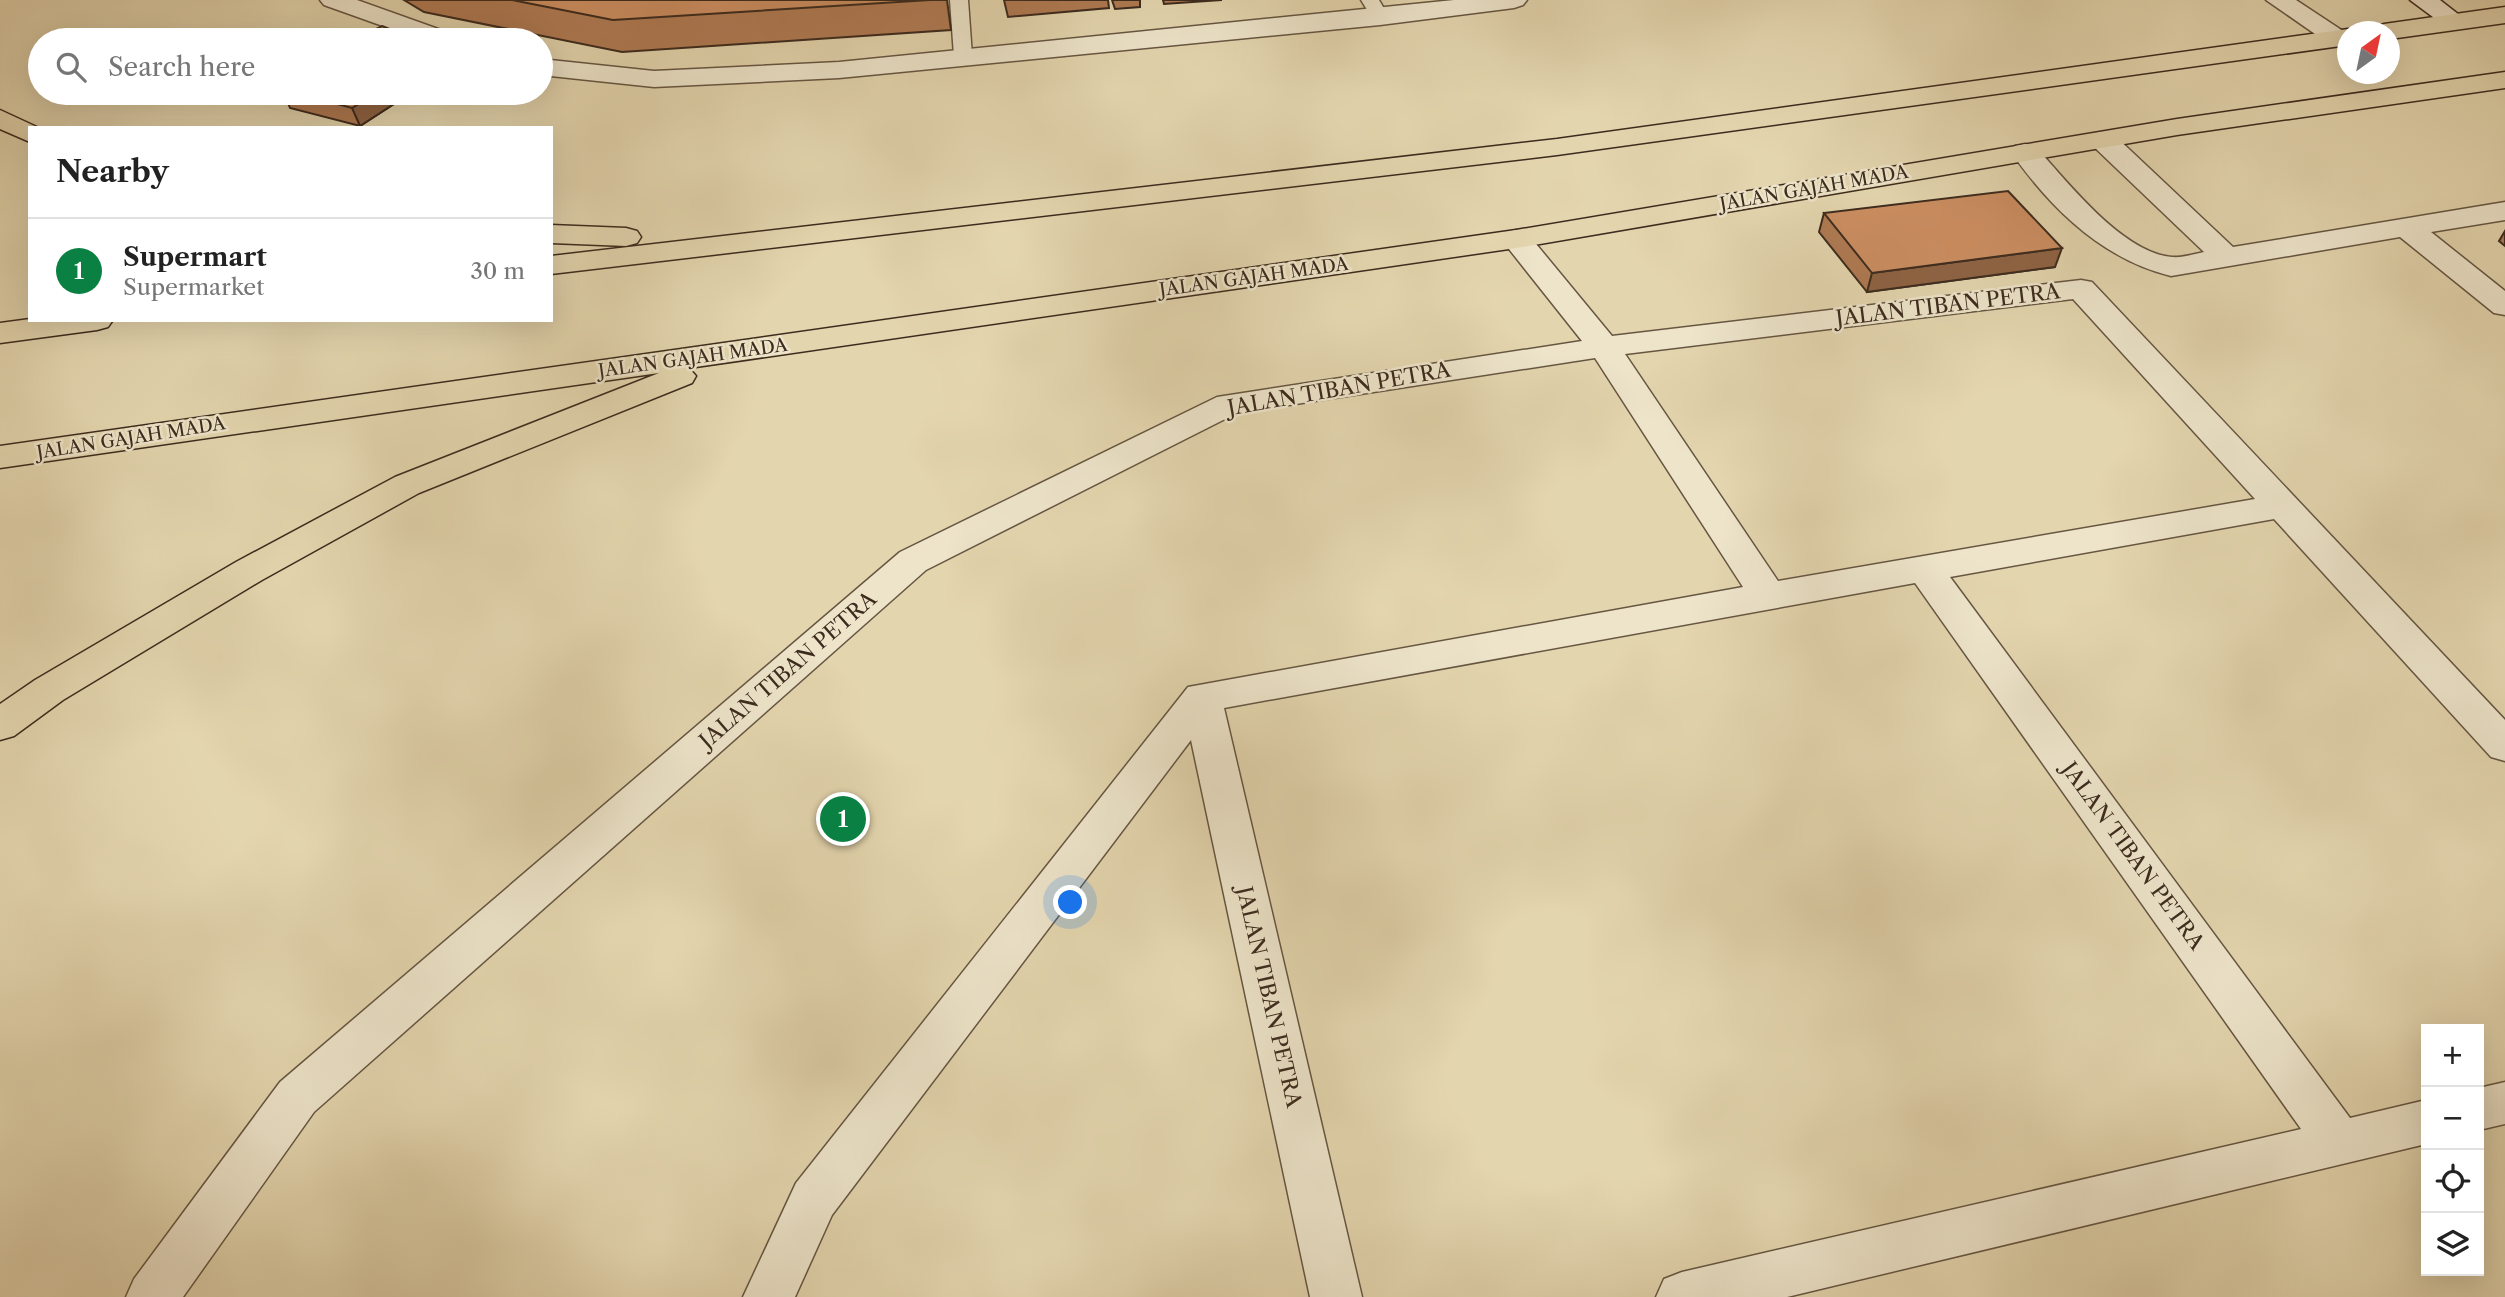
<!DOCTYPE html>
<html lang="en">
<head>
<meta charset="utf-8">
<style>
	:root { --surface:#fff; --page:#f6f6f6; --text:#222; --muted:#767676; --line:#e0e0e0; --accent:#0b8043 }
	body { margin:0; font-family:"Libre Caslon Text",serif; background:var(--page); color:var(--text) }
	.controls { position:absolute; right:21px; bottom:21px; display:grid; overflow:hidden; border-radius:0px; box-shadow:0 7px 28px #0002 }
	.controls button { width:63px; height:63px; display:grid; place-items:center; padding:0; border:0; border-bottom:2px solid var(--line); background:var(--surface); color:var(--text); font:35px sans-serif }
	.compass { position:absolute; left:2337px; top:21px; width:63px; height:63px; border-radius:50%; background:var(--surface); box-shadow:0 7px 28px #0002; rotate:33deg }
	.you { position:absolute; left:1071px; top:903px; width:24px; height:24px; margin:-18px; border:5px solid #fff; border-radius:50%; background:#1a73e8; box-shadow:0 0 0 10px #1a73e833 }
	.badge { display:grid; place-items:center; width:46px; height:46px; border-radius:50%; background:var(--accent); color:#fff; font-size:23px; font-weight:700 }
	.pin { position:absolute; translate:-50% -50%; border:4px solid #fff; box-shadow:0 2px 7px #0006 }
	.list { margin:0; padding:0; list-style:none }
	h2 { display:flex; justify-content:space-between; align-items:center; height:91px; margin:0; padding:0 28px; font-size:30px }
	h2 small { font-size:23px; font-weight:400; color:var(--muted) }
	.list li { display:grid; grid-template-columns:46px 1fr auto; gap:21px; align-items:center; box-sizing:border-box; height:105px; padding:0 28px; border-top:2px solid var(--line) }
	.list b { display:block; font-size:26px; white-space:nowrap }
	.list p { margin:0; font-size:23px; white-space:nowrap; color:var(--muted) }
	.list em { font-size:23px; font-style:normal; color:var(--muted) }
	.icon { flex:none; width:38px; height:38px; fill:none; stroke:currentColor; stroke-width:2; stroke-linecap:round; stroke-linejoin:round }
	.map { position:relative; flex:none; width:2505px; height:1297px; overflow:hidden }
	.search { position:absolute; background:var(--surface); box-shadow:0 7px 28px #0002; left:28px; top:28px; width:525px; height:77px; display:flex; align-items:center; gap:18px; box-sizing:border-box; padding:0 24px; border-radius:38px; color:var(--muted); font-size:26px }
	.panel { position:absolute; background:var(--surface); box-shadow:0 7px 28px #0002; left:28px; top:126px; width:525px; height:196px; border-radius:0px }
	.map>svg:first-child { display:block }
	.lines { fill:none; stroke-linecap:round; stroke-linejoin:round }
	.lane-casing { stroke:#665642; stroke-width:3 }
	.street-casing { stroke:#665642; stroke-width:3 }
	.secondary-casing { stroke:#3c2b1e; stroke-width:3 }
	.highway-casing { stroke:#3c2b1e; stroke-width:3 }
	.lane { fill:#ede4ca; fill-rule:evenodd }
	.street { fill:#ede4ca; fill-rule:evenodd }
	.secondary { fill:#ede4ca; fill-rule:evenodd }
	.highway { fill:#e3d5ae; fill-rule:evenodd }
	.wall { fill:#af7a53; stroke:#3c2b1e; stroke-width:2 }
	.shaded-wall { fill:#8e6344; stroke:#3c2b1e; stroke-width:2 }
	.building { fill:#cb8e61; stroke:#3c2b1e; stroke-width:2 }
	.labels { text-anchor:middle; stroke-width:5; stroke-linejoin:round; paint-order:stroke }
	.far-street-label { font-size:18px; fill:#3c2b1e; stroke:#ede4ca }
	.street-label { font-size:21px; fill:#3c2b1e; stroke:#ede4ca }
</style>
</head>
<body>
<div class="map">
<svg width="2505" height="1297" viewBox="0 0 2505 1297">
	<rect width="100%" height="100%" fill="#e3d5ae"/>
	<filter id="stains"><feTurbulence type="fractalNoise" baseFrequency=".00286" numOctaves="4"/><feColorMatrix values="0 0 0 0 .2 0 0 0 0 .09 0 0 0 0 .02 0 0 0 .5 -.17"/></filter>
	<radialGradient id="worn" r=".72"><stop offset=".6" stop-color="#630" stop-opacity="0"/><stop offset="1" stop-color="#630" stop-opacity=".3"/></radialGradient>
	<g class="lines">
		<g class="lane-casing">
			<g id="lane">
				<path d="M950 0H968L972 56 969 60H957L954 56Z"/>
				<path d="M1361 0H1379L1389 17 1386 21H1374Z"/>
			</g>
		</g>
		<g class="street-casing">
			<g id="street">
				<path d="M320 0H357L455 35 459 40H422L324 5Z"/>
				<path d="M1454 0H1527L1523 5 1514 8 1380 25 839 78 654 87 541 75V59L654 71 839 62Z"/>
				<path d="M2266 0H2296L2346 33 2348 41 2337 46 2328 43Z"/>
				<path d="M2103 132 2113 134 2233 247 2505 202V220L2431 232 2505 291V315L2494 313 2400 237 2171 276C2102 259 2051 209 2011 152L2015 146 2025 144 2035 146C2066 180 2122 253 2172 257 2181 258 2194 254 2204 252L2093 146 2089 140 2093 134Z"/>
				<path d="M1516 230 1527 233 1612 336 2081 280 2092 282 2505 720V761L2491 757 2274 519 1950 577 2350 1118 2426 1100V1144L1787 1297H1656L1664 1279 1682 1272 2301 1129 1915 583 1224 708 1362 1297H1310L1191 740 832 1215 795 1297H743L796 1183 1188 687 1743 587 1595 358 1237 413 926 570 314 1112 183 1297H126L134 1279 280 1082 900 552 1217 397 1582 341 1501 239 1505 233ZM2073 299 2255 499 1778 581 1625 354Z"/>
				<path d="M2505 1082V1124L2479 1130V1088Z"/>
			</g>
		</g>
		<g class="secondary-casing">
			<path id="secondary" d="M2410 0H2440L2467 21 2463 26H2445Z"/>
		</g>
		<g class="highway-casing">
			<g id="highway">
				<path d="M2505 7V23L2390 39V32H2371L2375 27 2384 24Z"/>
				<path d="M2348 29 2357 32H2348V45L1557 155 551 274V256L1557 139Z"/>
				<path d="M2505 72V88L2177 135 1516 248 689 368 696 376 692 383 419 493 262 580 63 700 14 736 0 740V704L35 680 236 562 395 477 659 373 0 468V446L1516 230 2177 119Z"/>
				<path d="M0 110 39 128H30V142L0 129Z"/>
				<path d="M551 225 626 228 637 231 641 237 637 243 626 246 551 243Z"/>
				<path d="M30 319V320H113L108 327 97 330 0 343V323Z"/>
			</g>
		</g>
		<use href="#lane" class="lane"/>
		<use href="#street" class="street"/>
		<use href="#secondary" class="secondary"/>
		<use href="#highway" class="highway"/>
	</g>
	<g class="wall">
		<path d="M404 0H947L951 30 622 52 424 12Z"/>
		<path d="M1004 0H1108L1109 8 1008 17Z"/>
		<path d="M1112 0H1140V7L1115 9Z"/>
		<path d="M1163 0H1222L1164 4Z"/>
		<path d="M284 93H401L403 98 360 126 290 108Z"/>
		<path d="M1824 213 2055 267 1867 292 1819 232Z"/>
		<path d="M2505 231V246L2499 241Z"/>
	</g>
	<g class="shaded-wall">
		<path d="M376 93H401L403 98 360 126 352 108Z"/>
		<path d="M2062 248 2055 267 1867 292 1872 273Z"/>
	</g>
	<g class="building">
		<path d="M512 0H930L613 20Z"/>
		<path d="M382 26 417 40H358L355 39Z"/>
		<path d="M296 93H376L352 108Z"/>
		<path d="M2008 191 2062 248 1872 273 1824 213Z"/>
	</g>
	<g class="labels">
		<g class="far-street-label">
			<text transform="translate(1814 188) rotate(-10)" y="6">JALAN GAJAH MADA</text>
			<text transform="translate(1254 277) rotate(-8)" y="6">JALAN GAJAH MADA</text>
			<text transform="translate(693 358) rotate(-8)" y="6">JALAN GAJAH MADA</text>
			<text transform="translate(131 438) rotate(-9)" y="6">JALAN GAJAH MADA</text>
		</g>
		<g class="street-label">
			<text transform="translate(1948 305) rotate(-7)" y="7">JALAN TIBAN PETRA</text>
			<text transform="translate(1339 389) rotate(-10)" y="7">JALAN TIBAN PETRA</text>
			<text transform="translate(788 670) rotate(-41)" y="7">JALAN TIBAN PETRA</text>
			<text transform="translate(2133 856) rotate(54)" y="7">JALAN TIBAN PETRA</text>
			<text transform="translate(1269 997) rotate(77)" y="7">JALAN TIBAN PETRA</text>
		</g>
	</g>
	<rect width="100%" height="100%" filter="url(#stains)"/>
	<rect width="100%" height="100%" fill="url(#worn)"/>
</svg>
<div class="controls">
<button>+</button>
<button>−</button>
<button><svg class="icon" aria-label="locate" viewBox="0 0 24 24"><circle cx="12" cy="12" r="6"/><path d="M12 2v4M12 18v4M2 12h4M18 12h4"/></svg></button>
<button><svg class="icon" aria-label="layers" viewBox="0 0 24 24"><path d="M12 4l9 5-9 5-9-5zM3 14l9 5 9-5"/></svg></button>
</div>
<svg class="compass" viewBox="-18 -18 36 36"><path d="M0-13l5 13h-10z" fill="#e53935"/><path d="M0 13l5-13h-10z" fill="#767676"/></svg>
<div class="you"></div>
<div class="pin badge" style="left:843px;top:819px">1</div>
<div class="search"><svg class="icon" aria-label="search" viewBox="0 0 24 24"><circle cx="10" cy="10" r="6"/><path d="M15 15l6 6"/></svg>Search here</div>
<section class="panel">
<h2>Nearby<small></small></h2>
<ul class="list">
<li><span class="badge">1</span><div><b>Supermart</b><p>Supermarket</p></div><em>30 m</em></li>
</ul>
</section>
</div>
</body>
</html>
